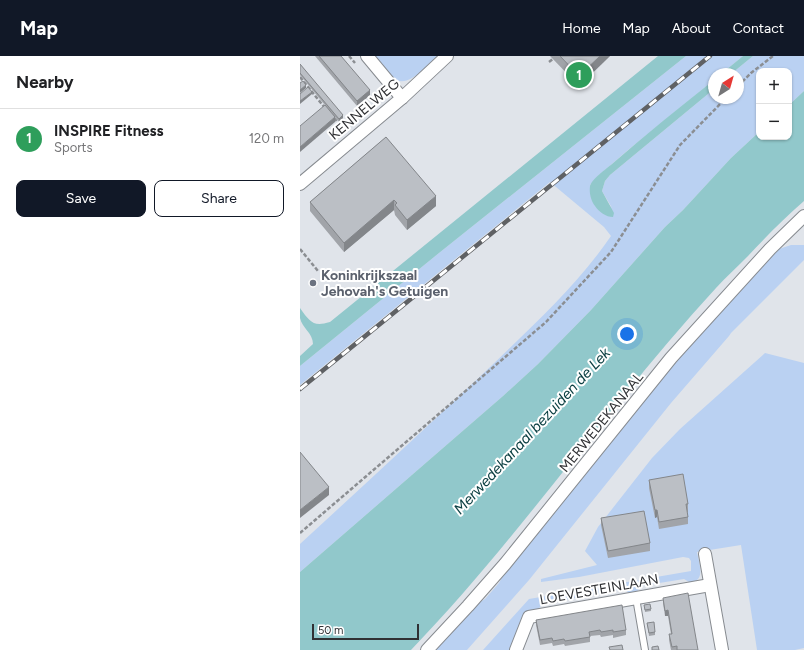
<!DOCTYPE html>
<html lang="en">
<head>
<meta charset="utf-8">
<style>
	:root { --surface:#fff; --page:#f6f6f6; --text:#202124; --muted:#757577; --line:#e0e0e0; --accent:#111827 }
	body { margin:0; font-family:Figtree,sans-serif; background:var(--page); color:var(--text) }
	.controls { position:absolute; right:12px; top:12px; display:grid; overflow:hidden; border-radius:8px; box-shadow:0 1px 3px #0004 }
	.controls button { width:36px; height:36px; display:grid; place-items:center; padding:0; border:0; border-bottom:1px solid var(--line); background:var(--surface); color:var(--text); font:20px sans-serif }
	.compass { position:absolute; left:408px; top:12px; width:36px; height:36px; border-radius:50%; background:var(--surface); box-shadow:0 1px 3px #0004; rotate:37deg }
	.scale { position:absolute; left:12px; bottom:10px; width:107px; box-sizing:border-box; padding-left:4px; border:2px solid #303134; border-top:0; font-size:11px; line-height:14px; white-space:nowrap; color:#303134; -webkit-text-stroke:3px #fff; paint-order:stroke }
	.you { position:absolute; left:327px; top:278px; width:14px; height:14px; margin:-10px; border:3px solid #fff; border-radius:50%; background:#1a73e8; box-shadow:0 0 0 6px #1a73e833 }
	.badge { display:grid; place-items:center; width:26px; height:26px; border-radius:50%; background:var(--accent); color:#fff; font-size:13px; font-weight:700 }
	.pin { position:absolute; translate:-50% -50%; border:2px solid #fff; box-shadow:0 1px 4px #0006 }
	.list { margin:0; padding:0; list-style:none }
	h2 { display:flex; justify-content:space-between; align-items:center; height:52px; margin:0; padding:0 16px; font-size:17px }
	h2 small { font-size:13px; font-weight:400; color:var(--muted) }
	.list li { display:grid; grid-template-columns:26px 1fr auto; gap:12px; align-items:center; box-sizing:border-box; height:60px; padding:0 16px; border-top:1px solid var(--line) }
	.list b { display:block; font-size:15px; white-space:nowrap }
	.list p { margin:0; font-size:13px; white-space:nowrap; color:var(--muted) }
	.list em { font-size:13px; font-style:normal; color:var(--muted) }
	.actions { display:flex; gap:8px; padding:12px 16px }
	.actions a { flex:1; padding:9px 0; border:1px solid var(--accent); border-radius:8px; text-align:center; font-size:14px; color:var(--accent) }
	.actions .main { background:var(--accent); color:#fff }
	.map { position:relative; flex:none; width:504px; height:594px; overflow:hidden }
	header { display:flex; align-items:center; gap:24px; box-sizing:border-box; height:56px; padding:0 20px; background:var(--accent); color:#fff }
	header strong { font-size:19px }
	nav { display:flex; gap:22px; margin-inline-start:auto; font-size:14px }
	main { display:flex }
	aside { flex:1; background:var(--surface) }
	.map>svg:first-child { display:block }
	.green { fill:#bad1f2 }
	.water { fill:#91c8cb }
	.lines { fill:none; stroke-linecap:round; stroke-linejoin:round }
	.lane-casing { stroke:#878b90; stroke-width:8 }
	.street-casing { stroke:#878b90; stroke-width:14 }
	.path { stroke:#8b8e92; stroke-width:2.5; stroke-dasharray:4 2; stroke-linecap:butt }
	.lane { stroke:#fff; stroke-width:6 }
	.street { stroke:#fff; stroke-width:12 }
	.rail-casing { stroke:#5f6164; stroke-width:4.5 }
	.rail { stroke:#fff; stroke-width:3; stroke-dasharray:9; stroke-linecap:butt }
	.wall { fill:#a1a4a9 }
	.shaded-wall { fill:#83868a }
	.building { fill:#bbbfc5; stroke:#83868a }
	.worship-dot { fill:#6b7280; stroke:#fff; stroke-width:1.5 }
	.labels { text-anchor:middle; stroke-width:4; stroke-linejoin:round; paint-order:stroke }
	.street-label { font-size:14px; fill:#303134; stroke:#fff }
	.worship-label { font-size:14px; font-weight:bold; fill:#5b616d; stroke:#fff; text-anchor:start }
	.water-label { font-size:15px; font-style:italic; fill:#0c4043; stroke:#fff }
</style>
</head>
<body>
<header>
<strong>Map</strong>
<nav><a>Home</a><a>Map</a><a>About</a><a>Contact</a></nav>
</header>
<main>
<aside>
<h2>Nearby<small></small></h2>
<ul class="list">
<li><span class="badge" style="background:#2e9e5b">1</span><div><b>INSPIRE Fitness</b><p>Sports</p></div><em>120 m</em></li>
</ul>
<div class="actions"><a class="main">Save</a><a>Share</a></div>
</aside>
<div class="map">
<svg width="504" height="594" viewBox="0 0 504 594">
	<rect width="100%" height="100%" fill="#e0e4ea"/>
	<g class="green">
		<path d="M75 0H137C127 9 108 34 93 22 87 16 81 7 75 0Z"/>
		<path d="M386 0H443L421 18H414V24L328 94 298 120 290 129 312 152 302 135 305 125 310 119 414 33V42H438V18H431L453 0H504V35L489 49V15H459V76L431 102 383 154 365 171 291 254 238 308 203 340 0 516V488C63 430 126 372 188 313 231 271 277 230 311 180L304 171 250 126 0 329V310L139 197Z"/>
		<path d="M491 189H504V204L431 277 429 280 371 347 229 524 167 594H130L170 552 185 543 199 527 208 510 336 348 473 195Z"/>
		<path d="M465 297 504 307V592L495 594H457L441 489 397 496C399 507 406 524 391 527L384 523 341 530 336 537 330 538 324 533 242 548 210 594H183L229 543 391 515V505L389 502 383 501 279 521 241 526V523L297 509 285 495 298 471 352 402 380 373Z"/>
	</g>
	<g class="water">
		<path d="M358 0H386L139 197 0 310V300L13 288C13 277 2 272 0 262 0 259 0 255 0 252 10 266 13 271 30 266Z"/>
		<path d="M443 0H453L431 18H421Z"/>
		<path d="M414 24V33L310 119 305 125 302 135 314 157 313 161C306 161 299 156 295 150 291 145 289 137 290 130 292 123 306 113 312 108 345 79 380 51 414 24Z"/>
		<path d="M504 35V145C484 162 466 181 448 200 438 210 426 221 416 232 309 348 221 480 111 594H0V516L203 340 238 308 291 254 365 171 383 154 431 102 459 76V81H489V49Z"/>
	</g>
	<g class="lines">
		<g class="lane-casing">
			<path id="lane" d="M336 542 345 594"/>
		</g>
		<g class="street-casing">
			<g id="street">
				<path d="M67 0 102 42"/>
				<path d="M0 128 102 42 147 0"/>
				<path d="M405 498 422 594"/>
				<path d="M127 594 168 550 205 508 371 302 470 193 504 160"/>
				<path d="M216 594 229 561 410 529"/>
			</g>
		</g>
		<g class="path">
			<path d="M49 0 55 7"/>
			<path d="M249 6 253 3"/>
			<path d="M0 21 25 52"/>
			<path d="M438 30 451 17 473 0"/>
			<path d="M34 62 45 75"/>
			<path d="M0 193 18 215"/>
			<path d="M0 477 246 266 311 196 380 89 426 42"/>
		</g>
		<use href="#lane" class="lane"/>
		<use href="#street" class="street"/>
		<g class="rail-casing">
			<path id="rail" d="M0 333 410 0"/>
		</g>
		<use href="#rail" class="rail"/>
	</g>
	<g class="wall">
		<path d="M15 0H41L70 39 57 50Z"/>
		<path d="M250 0H310L279 30Z"/>
		<path d="M0 8 43 62 39 66 0 19Z"/>
		<path d="M86 81 136 150 107 174 95 159 94 154 44 196 10 155V146Z"/>
		<path d="M349 424 388 448V456H387L388 461V468L359 473 357 461 355 462 349 432Z"/>
		<path d="M301 462 350 487V495L308 502 301 469Z"/>
		<path d="M363 542 398 594H371L369 584V578H371L368 560H365L363 547Z"/>
		<path d="M344 549 351 553V555L345 556Z"/>
		<path d="M236 564 326 574V579L313 582V579L301 581 300 579 290 580V586L265 590 264 588 253 590 252 587 240 589 236 569Z"/>
		<path d="M347 567 355 576V579L349 580Z"/>
	</g>
	<g class="shaded-wall">
		<path d="M300 0H310L279 30V20Z"/>
		<path d="M6 29V32L0 37V34Z"/>
		<path d="M70 34V39L57 50V45Z"/>
		<path d="M12 36V38L0 48V45Z"/>
		<path d="M43 59V62L39 66V63Z"/>
		<path d="M35 61V66L0 96V91Z"/>
		<path d="M136 140V150L107 174V164Z"/>
		<path d="M94 144V154L44 196V187Z"/>
		<path d="M29 431V439L0 462V454Z"/>
		<path d="M355 454H357V461L355 462Z"/>
		<path d="M368 554V560H365V555Z"/>
	</g>
	<g class="building">
		<path d="M19 0H41L70 34 57 45Z"/>
		<path d="M260 0H300L279 20Z"/>
		<path d="M0 8 43 59 39 63 0 17Z"/>
		<path d="M3 25 6 29 0 34V27Z"/>
		<path d="M8 31 12 36 0 45V38Z"/>
		<path d="M25 49 35 61 0 91V70Z"/>
		<path d="M86 81 136 140 107 164 95 149 97 147 94 144 44 187 10 146Z"/>
		<path d="M0 396 29 431 0 454Z"/>
		<path d="M383 418 388 448H386L388 461 359 466 357 454H355L349 424Z"/>
		<path d="M344 455 350 487 308 495 301 462Z"/>
		<path d="M388 537 398 594H377V590L372 591 369 578H372L368 554 365 555 363 542Z"/>
		<path d="M350 548 351 553 345 554 344 549Z"/>
		<path d="M322 549 326 574 313 576V574L301 576 300 574 289 576 290 581 265 585 264 583 253 585 252 582 240 584 236 564Z"/>
		<path d="M354 566 355 576 349 577 347 567Z"/>
		<path d="M322 589 323 594H310L309 591Z"/>
		<path d="M358 590 359 594H352V591Z"/>
	</g>
	<circle class="worship-dot" cx="13" cy="227" r="4"/>
	<g class="labels">
		<g class="street-label">
			<text transform="translate(64 53) rotate(-40)" y="5">KENNELWEG</text>
			<text transform="translate(301 366) rotate(-51)" y="5">MERWEDEKANAAL</text>
			<text transform="translate(299 533) rotate(-10)" y="5">LOEVESTEINLAAN</text>
		</g>
		<g class="worship-label">
			<text x="21" y="224">Koninkrijkszaal<tspan x="21" dy="16">Jehovah's Getuigen</tspan></text>
		</g>
		<g class="water-label">
			<text transform="translate(232 375) rotate(-47)" y="5">Merwedekanaal bezuiden de Lek</text>
		</g>
	</g>
</svg>
<div class="controls">
<button>+</button>
<button>−</button>
</div>
<svg class="compass" viewBox="-18 -18 36 36"><path d="M0-13l5 13h-10z" fill="#e53935"/><path d="M0 13l5-13h-10z" fill="#757577"/></svg>
<div class="scale">50 m</div>
<div class="you"></div>
<div class="pin badge" style="left:279px;top:19px;background:#2e9e5b">1</div>
</div>
</main>
</body>
</html>
